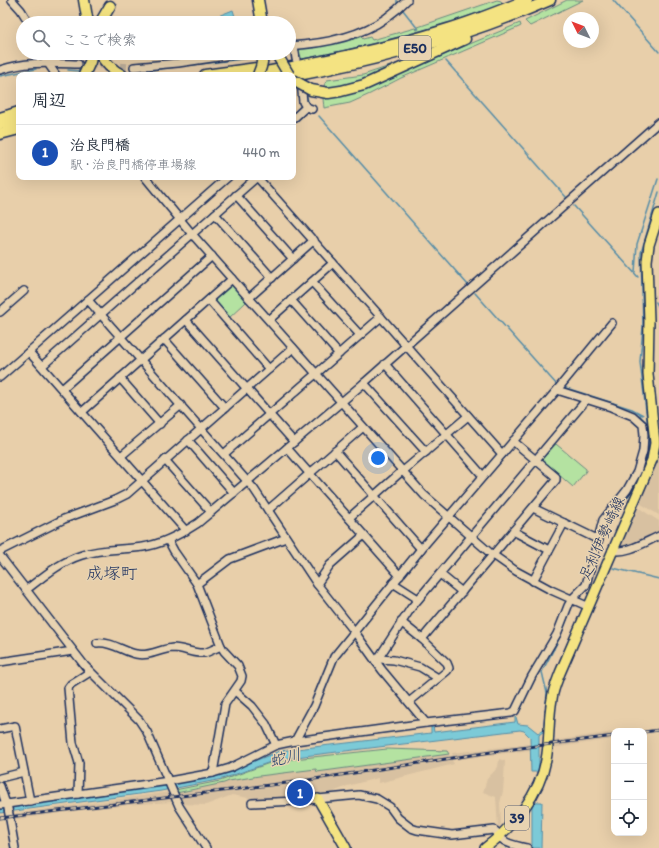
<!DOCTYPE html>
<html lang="ja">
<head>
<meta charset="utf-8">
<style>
	:root { --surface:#fff; --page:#f6f6f7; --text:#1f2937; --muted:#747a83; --line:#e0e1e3; --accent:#1f6fb2 }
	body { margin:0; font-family:Itim,"Klee One",sans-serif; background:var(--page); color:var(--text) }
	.controls { position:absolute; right:12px; bottom:12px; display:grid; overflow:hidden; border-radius:8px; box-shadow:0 4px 16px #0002 }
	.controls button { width:36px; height:36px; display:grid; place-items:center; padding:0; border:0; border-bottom:1px solid var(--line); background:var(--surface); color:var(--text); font:20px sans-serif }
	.compass { position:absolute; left:563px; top:12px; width:36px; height:36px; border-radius:50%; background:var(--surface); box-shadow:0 4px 16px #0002; rotate:312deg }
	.you { position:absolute; left:378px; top:458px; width:14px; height:14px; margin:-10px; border:3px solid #fff; border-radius:50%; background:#1a73e8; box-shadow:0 0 0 6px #1a73e833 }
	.badge { display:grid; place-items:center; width:26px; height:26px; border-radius:50%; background:var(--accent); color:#fff; font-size:13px; font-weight:700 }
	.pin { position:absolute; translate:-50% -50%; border:2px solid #fff; box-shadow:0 1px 4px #0006 }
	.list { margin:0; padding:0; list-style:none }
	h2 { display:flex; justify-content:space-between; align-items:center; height:52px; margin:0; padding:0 16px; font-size:17px }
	h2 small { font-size:13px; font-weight:400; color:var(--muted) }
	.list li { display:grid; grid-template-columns:26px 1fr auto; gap:12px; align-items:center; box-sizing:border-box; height:56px; padding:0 16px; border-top:1px solid var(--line) }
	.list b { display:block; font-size:15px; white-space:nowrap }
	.list p { margin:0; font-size:13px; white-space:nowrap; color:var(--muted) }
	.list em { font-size:13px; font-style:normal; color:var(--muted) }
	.icon { flex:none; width:22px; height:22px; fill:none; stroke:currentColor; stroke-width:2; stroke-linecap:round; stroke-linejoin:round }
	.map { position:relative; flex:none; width:659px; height:848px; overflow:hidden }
	.search { position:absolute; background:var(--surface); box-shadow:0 4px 16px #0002; left:16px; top:16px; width:280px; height:44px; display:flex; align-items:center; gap:10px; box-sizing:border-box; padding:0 14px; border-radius:22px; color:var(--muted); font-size:15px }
	.panel { position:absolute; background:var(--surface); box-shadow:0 4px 16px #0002; left:16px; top:72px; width:280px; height:108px; border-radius:8px }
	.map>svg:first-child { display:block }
	.built { fill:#d8c1a1 }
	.green { fill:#b4e2a1; stroke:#688880 }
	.water { fill:#7bcad7; stroke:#558ca7 }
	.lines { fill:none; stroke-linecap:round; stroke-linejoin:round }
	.stream { stroke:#558ca7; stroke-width:1.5 }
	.minor-tunnel { stroke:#bfaf9b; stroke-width:7; stroke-dasharray:7 3.5; stroke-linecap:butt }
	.minor-casing { stroke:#1b2f5e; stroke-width:10 }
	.major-casing { stroke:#1b2f5e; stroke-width:12 }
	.highway-casing { stroke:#1b2f5e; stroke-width:13 }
	.minor { stroke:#e8d3b1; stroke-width:7 }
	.major { stroke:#f4e382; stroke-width:9 }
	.highway { stroke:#f4e382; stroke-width:10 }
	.rail-casing { stroke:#1b2f5e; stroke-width:3 }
	.rail { stroke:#e8d3b1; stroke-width:1.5; stroke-dasharray:4.5; stroke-linecap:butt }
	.highway-bridge-casing { stroke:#1b2f5e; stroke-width:13; stroke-linecap:butt }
	.highway-bridge { stroke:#f4e382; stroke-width:10 }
	.labels { text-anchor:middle; stroke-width:3; stroke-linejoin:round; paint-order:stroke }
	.shield { fill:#e8d3b1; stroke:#586077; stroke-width:1 }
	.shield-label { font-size:14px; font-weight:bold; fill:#1b2f5e }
	.street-label { font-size:15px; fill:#1b2f5e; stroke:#e8d3b1 }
	.water-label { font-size:16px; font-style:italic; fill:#294670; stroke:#e8d3b1 }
	.quarter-label { font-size:17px; fill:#1b2f5e; stroke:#e8d3b1 }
</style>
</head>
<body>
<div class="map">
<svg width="659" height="848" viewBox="0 0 659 848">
	<rect width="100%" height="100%" fill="#e8cfaa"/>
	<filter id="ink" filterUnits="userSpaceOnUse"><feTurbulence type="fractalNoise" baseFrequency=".025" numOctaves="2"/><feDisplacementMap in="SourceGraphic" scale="8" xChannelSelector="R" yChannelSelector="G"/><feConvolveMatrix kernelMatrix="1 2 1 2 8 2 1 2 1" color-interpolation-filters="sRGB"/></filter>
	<g filter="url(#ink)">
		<g class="built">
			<path d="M659 448V515L641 504 640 503 642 498 639 497 643 489 646 490 654 472 651 471Z"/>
			<path d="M636 506 659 521V533L626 548 619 544Z"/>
			<path d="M614 732V739L551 748V741Z"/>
			<path d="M528 744H531V750L454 760 452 753Z"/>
			<path d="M387 749 447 751 454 764 379 783 378 778 347 786 325 796 254 799 232 795 206 805 181 804 175 790 220 781 275 761Z"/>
			<path d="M499 759 505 761 504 779 503 791 500 803 501 824 498 828 496 797 483 792 487 779 498 767Z"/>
			<path d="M170 792 173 802 138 804 82 810 12 820 11 814Z"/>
		</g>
		<g class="green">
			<path d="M497 0 501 1 503 4C437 28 370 46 302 59L299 53H297L298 49 357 36H360L363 39 370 37 372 40 415 28 417 30 419 29 418 27Z"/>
			<path d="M567 0H583L530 26 525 21Z"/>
			<path d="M520 23 521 26 519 27 401 78 370 94 350 103 324 108C323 99 321 88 327 80L363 75 396 64 332 97 350 94Z"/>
			<path d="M232 285 246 302 228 319 214 302V298L230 286Z"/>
			<path d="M556 444 586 469V471L573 487 543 461 542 459Z"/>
			<path d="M387 749 447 751 449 754 317 772 316 769 259 776 229 781 224 783 176 793 175 790 220 781 275 761Z"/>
		</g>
		<g class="water">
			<path d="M233 10 237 23H207L213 18Z"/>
			<path d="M515 717H516L518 724 528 725 538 733 544 729V731L539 735V768L538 772H531L530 737 524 731 520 730 279 759 222 779 161 791 0 813V808L174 784 226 772 280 751 431 733V727L433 726 434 732 515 722Z"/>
			<path d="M532 802H542L541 848H532Z"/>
		</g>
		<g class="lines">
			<g class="stream">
				<path d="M613 0 659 52"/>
				<path d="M397 3V0"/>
				<path d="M403 10 418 29"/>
				<path d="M289 52H290"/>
				<path d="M446 61 566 197"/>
				<path d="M68 70 79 71"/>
				<path d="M135 72 258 57"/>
				<path d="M0 76 36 69"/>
				<path d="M305 91 308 101"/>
				<path d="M319 116 468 285"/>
				<path d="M574 206 638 277"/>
				<path d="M635 272 637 244 658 179"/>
				<path d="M475 293 557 385"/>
				<path d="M656 302 659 308"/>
				<path d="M563 387 632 409 643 415"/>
				<path d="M640 414 641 417 647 423"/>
				<path d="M659 418V419"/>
				<path d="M597 557 608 520 629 495 640 475 648 454 649 444 648 427 640 362 643 327 641 253 659 192"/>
				<path d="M613 568 659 579"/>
				<path d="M589 586 593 571"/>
				<path d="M580 596 584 592"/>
				<path d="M521 708 533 682 552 650 554 649"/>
				<path d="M544 725 547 693 542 672 560 637 572 607"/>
				<path d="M505 846 506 848"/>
			</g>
			<path class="minor-tunnel" d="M78 64 134 67"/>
			<g class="minor-casing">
				<g id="minor">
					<path d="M12 0 21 10 29 23"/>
					<path d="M289 46C322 44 358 38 386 18 393 13 401 6 407 0"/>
					<path d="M294 46 296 59"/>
					<path d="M43 53 47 62 56 75"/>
					<path d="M134 67 178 63 246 53"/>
					<path d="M0 70C27 61 50 63 78 64"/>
					<path d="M301 82 303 102 306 107 312 109"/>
					<path d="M293 119 306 107"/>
					<path d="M145 177 192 234 424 495 489 552 516 571 551 590 587 606"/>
					<path d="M257 177 502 454"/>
					<path d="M236 195 293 259"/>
					<path d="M215 214 272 278"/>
					<path d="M312 282 360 335"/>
					<path d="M249 298 314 240"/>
					<path d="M88 300 254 489 317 584 354 631 382 670 426 723 511 713 515 711 532 676 557 634 568 606 572 599 586 585 603 520 627 490 637 472 643 451 644 435 643 425 633 416 611 407 557 390"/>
					<path d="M209 300 269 369"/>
					<path d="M291 300 339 354"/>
					<path d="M0 312 24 291"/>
					<path d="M186 320 294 442"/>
					<path d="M269 320 333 263"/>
					<path d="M164 339 225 408"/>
					<path d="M29 352 186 531"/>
					<path d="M385 364 483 476"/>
					<path d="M42 366 257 177"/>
					<path d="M0 377 228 177"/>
					<path d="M120 378 160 424"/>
					<path d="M364 383 426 452"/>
					<path d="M62 389 212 256"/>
					<path d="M82 412 232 279"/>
					<path d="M188 440 234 493"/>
					<path d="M287 448 400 576"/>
					<path d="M335 451 421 549"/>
					<path d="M224 454 381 317"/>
					<path d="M121 456 181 405"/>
					<path d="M165 460 211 512"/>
					<path d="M402 472 468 416"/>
					<path d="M533 508 599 540"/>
					<path d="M268 510 363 427"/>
					<path d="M349 518 402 471"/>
					<path d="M513 531 549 550"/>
					<path d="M168 540 174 551 197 584 221 646 224 651 238 666 242 676 241 681 225 704 213 773"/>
					<path d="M612 550C625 555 647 541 659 536"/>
					<path d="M0 551 64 519 115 500 127 494 293 348"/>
					<path d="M0 556 85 666 139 720 147 732 179 806 206 848"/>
					<path d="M440 574 462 592"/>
					<path d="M533 581 564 523"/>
					<path d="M393 583 418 599"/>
					<path d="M197 584 230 559 286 538"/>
					<path d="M317 584 330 565 364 535"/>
					<path d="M26 590C44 576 60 562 82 555 102 548 122 550 143 547 163 544 181 534 198 523L364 383 659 122"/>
					<path d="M401 622 422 639 447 663 449 668 447 671 409 702"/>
					<path d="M422 639 556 480V477L513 441"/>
					<path d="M97 643C111 641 124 652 136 654 150 657 159 649 173 648 183 648 194 654 204 653 209 652 216 648 221 646"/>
					<path d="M379 659 394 660 420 667 438 678"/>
					<path d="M0 662 73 651"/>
					<path d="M376 662 411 608 587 399"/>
					<path d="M235 691 252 706 266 724 276 745"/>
					<path d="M0 729 15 726 30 801"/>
					<path d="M295 741 314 706 334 657 421 549 557 390 612 323"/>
					<path d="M0 778 24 772"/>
					<path d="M0 786 6 804"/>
					<path d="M78 794 79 763 73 743 68 688 71 684 90 672"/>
					<path d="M7 803 15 848"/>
					<path d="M252 803 297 801 359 795 377 799 390 807 398 818 411 828 417 830 452 835 494 830C498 832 499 836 502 839 508 845 519 846 527 848"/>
					<path d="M0 805 169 781 213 773 230 768 276 745 295 741 426 723"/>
				</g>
			</g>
			<g class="major-casing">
				<g id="major">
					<path d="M318 799 346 848"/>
					<path d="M485 848C512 828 540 794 546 760 550 740 548 719 552 699 553 690 557 681 560 673L652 460 655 443 648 374 649 321 647 261 649 245 659 214"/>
				</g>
			</g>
			<g class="highway-casing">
				<g id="highway">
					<path d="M84 0 88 23"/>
					<path d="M258 0 262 23"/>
					<path d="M100 23 110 6"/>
					<path d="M100 53C105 63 112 70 122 75"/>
					<path d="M84 75 90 62 92 53"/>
					<path d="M205 75 257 68"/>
					<path d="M249 75C316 63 383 50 448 29 475 21 501 10 527 0"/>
					<path d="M293 76C381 60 467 36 550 0"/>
					<path d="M328 93 341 91 364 85 465 39"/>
					<path d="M0 118 19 112"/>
					<path d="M0 124 19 120"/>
					<path d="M0 134 19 129"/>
				</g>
			</g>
			<use href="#minor" class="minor"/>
			<use href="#major" class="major"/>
			<use href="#highway" class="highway"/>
			<g class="rail-casing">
				<g id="rail">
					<path d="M644 732 659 730"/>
					<path d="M0 818 295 782 498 751 614 736"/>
				</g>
			</g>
			<use href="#rail" class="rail"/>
			<g class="highway-bridge-casing">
				<g id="highway-bridge">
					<path d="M276 53 289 75"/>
					<path d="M258 75 261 67 264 53"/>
					<path d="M293 80 311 90 328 93"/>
				</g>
			</g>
			<use href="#highway-bridge" class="highway-bridge"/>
		</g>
	</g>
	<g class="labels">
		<g class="shield">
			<rect x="399" y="36" width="32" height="24" rx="3"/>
			<rect x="505" y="806" width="24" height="24" rx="3"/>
		</g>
		<g class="shield-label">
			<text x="415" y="53">E50</text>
			<text x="517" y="823">39</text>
		</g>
		<g class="street-label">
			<text transform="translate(602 538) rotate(-66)" y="5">足利伊勢崎線</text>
		</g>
		<g class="water-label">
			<text transform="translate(285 757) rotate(-14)" y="6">蛇川</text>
		</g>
		<g class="quarter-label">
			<text x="112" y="579">成塚町</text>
		</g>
	</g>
</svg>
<div class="controls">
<button>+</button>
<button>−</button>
<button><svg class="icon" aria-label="locate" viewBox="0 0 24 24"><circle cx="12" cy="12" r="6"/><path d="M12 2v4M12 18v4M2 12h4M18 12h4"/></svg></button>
</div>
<svg class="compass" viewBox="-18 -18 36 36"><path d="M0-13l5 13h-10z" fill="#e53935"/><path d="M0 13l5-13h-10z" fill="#747a83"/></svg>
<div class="you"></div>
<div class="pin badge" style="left:300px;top:793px;background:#1a4fb4">1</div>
<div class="search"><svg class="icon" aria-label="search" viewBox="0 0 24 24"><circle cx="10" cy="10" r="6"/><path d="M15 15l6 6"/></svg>ここで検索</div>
<section class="panel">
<h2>周辺<small></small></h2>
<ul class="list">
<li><span class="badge" style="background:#1a4fb4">1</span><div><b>治良門橋</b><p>駅 · 治良門橋停車場線</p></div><em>440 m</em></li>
</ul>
</section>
</div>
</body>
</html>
